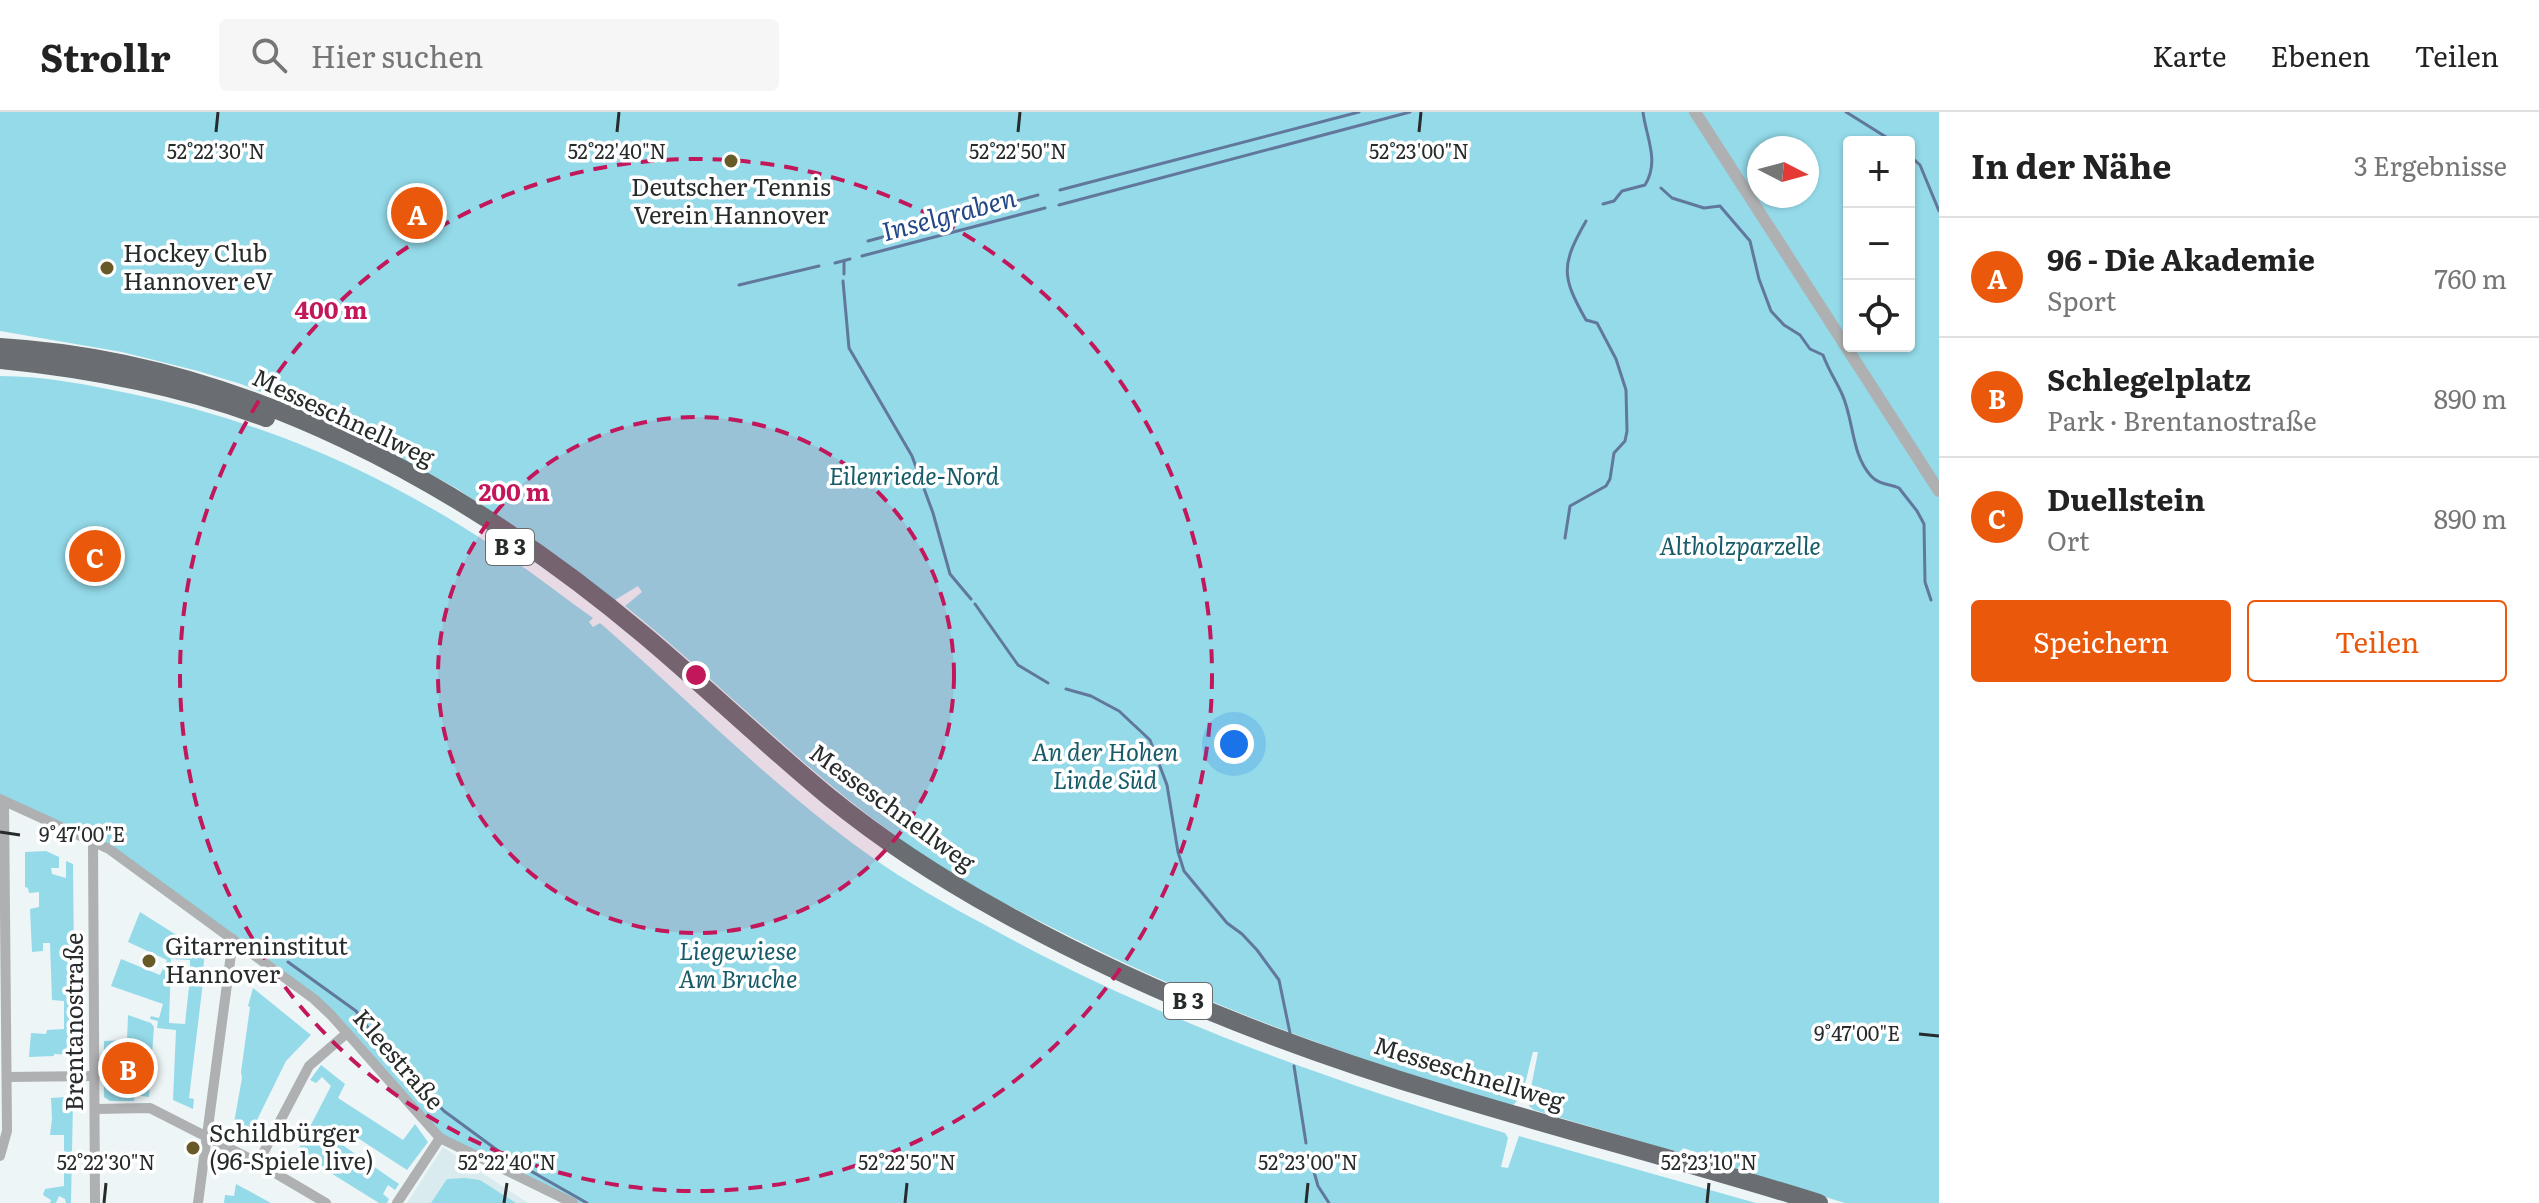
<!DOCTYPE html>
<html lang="de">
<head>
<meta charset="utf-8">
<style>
	:root { --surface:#fff; --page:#f6f6f6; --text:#222; --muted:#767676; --line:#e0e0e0; --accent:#ea580c }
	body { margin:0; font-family:Literata,serif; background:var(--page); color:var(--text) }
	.controls { position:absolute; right:24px; top:24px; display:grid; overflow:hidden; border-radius:8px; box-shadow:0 2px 6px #0004 }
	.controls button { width:72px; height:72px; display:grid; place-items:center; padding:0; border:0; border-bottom:2px solid var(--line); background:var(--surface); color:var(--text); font:40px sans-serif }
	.compass { position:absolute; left:1747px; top:24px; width:72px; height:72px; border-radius:50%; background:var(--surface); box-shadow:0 2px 6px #0004; rotate:96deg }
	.you { position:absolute; left:1234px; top:632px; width:28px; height:28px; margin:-20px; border:6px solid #fff; border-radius:50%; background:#1a73e8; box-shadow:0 0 0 12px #1a73e833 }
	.badge { display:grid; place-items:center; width:52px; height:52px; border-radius:50%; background:var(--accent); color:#fff; font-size:26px; font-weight:700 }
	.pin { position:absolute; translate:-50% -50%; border:4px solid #fff; box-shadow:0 2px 8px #0006 }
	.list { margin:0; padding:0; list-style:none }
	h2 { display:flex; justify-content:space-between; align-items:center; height:104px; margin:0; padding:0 32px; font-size:34px }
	h2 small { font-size:26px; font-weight:400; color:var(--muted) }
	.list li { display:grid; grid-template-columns:52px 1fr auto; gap:24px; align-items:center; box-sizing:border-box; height:120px; padding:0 32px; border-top:2px solid var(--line) }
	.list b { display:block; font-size:30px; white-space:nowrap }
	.list p { margin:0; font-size:26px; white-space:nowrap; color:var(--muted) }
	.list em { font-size:26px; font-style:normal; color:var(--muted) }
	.actions { display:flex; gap:16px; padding:24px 32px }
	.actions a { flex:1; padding:18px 0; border:2px solid var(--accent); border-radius:8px; text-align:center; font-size:28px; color:var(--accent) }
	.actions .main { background:var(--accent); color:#fff }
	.icon { flex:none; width:44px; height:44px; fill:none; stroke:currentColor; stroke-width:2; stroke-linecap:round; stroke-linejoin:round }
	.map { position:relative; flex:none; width:1939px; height:1091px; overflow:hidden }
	header { display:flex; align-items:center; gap:48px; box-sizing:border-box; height:112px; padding:0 40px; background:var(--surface); border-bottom:2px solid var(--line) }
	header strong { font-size:38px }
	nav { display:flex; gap:44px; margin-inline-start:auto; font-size:28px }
	.search { width:560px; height:72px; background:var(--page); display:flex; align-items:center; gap:20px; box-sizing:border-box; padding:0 28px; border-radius:8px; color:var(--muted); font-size:30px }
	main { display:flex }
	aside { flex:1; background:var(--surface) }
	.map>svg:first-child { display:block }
	.built { fill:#daebef }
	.green { fill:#94dae9; fill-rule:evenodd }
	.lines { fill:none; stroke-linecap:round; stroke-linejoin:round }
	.stream { stroke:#61789c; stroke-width:3 }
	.minor { stroke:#aeb0b2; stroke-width:10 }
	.tertiary { stroke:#aeb0b2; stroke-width:12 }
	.trunk { stroke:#6a6e72; stroke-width:18 }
	.ticks { fill:none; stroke:#282b2c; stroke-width:3 }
	.ring { fill:none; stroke:#c2185b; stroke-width:4; stroke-dasharray:14 10 }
	.poi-dot { fill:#675a27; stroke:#fff; stroke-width:3 }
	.labels { text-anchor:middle; stroke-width:7; stroke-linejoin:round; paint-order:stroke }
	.shield { fill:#fff; stroke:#686b6b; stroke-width:2 }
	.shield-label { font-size:22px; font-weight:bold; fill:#282b2c }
	.poi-label { font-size:24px; fill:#282b2c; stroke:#fff; text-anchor:start }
	.street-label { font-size:24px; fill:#282b2c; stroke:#fff }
	.park-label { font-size:24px; font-style:italic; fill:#165b67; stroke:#fff }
	.water-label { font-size:26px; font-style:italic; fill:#234887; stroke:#fff }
	.ticks-label { font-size:20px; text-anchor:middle; fill:#282b2c; stroke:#fff; stroke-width:7; stroke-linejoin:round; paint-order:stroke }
	.centre { fill:#c2185b; stroke:#fff; stroke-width:4 }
	.ring-label { font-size:24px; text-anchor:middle; font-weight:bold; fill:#c2185b; stroke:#fff; stroke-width:7; stroke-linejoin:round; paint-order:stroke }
</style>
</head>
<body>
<header>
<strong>Strollr</strong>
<div class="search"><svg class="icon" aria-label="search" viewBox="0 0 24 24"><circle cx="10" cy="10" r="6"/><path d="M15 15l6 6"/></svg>Hier suchen</div>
<nav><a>Karte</a><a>Ebenen</a><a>Teilen</a></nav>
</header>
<main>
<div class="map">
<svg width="1939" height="1091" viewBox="0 0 1939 1091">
	<rect width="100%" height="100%" fill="#edf5f7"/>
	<path class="built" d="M443 1035 528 1091H407Z"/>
	<g class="green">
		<path d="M0 0H1939V1091H1845L1698 1046 1699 1041 1683 1036 1680 1041 1534 998 1529 994V986L1538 940H1533C1528 956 1525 985 1512 994 1361 950 1212 896 1071 825 1010 795 948 763 893 722 798 653 716 567 625 494L642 480 638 474 615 488 558 446 456 376 355 322 294 293 241 272 198 259 122 240 0 219ZM1849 30H1909V234H1849ZM1759 36H1807V84H1759Z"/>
		<path d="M0 264C45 264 89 273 132 282 263 309 383 361 494 435 528 457 560 483 593 506L589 510 593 515 600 511 607 517C698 597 782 684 883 753 920 778 959 799 998 820 1159 908 1330 969 1505 1021L1508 1026 1501 1055 1508 1056 1519 1024 1756 1091H573L450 1032 331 903 109 737 0 687Z"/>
		<path d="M46 739 59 745V756H51L52 762 66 766V749L73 752 75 943 54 942V944L29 945 31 921 46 922 47 918 64 917V889L52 888 50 831H43V839L32 840 30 797 39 795V780L29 781 28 776 25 775V740Z"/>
		<path d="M140 800 205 841 203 857 190 856V848L171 847 169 911 185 912 190 865 196 860 204 862 189 986 194 987 193 997 173 988 176 918 157 916 158 909 150 907 151 904 159 906 163 892 111 874 121 847 160 863 167 848 128 830Z"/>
		<path d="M253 876 311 923 286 949 251 1020 234 1011 242 966 241 960 250 895 248 894Z"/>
		<path d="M128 903 151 911 154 915 149 985 135 983 134 989H110L104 985V929L127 928Z"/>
		<path d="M321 953 345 972 338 986 403 1028 415 1012 428 1030 407 1058 350 1021 341 1032 399 1072 395 1078 388 1073 383 1082 389 1087 387 1091H379L297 1040 331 974 322 965 316 971 310 968Z"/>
		<path d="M66 985 73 989 71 1091H66L65 1087 59 1084 56 1091H50L51 1088 43 1083 45 1077 64 1074V1023H50L52 1007 51 986Z"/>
		<path d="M465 1066 480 1068 516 1091H431L447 1067Z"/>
		<path d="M236 1072 271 1091H224L225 1083 234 1084Z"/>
	</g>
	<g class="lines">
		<g class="stream">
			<path d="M1846 0 1894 30"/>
			<path d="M1909 43 1920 53 1939 99"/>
			<path d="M1661 76 1672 86 1704 96 1720 94 1750 129 1759 167 1771 199 1784 213 1800 223 1810 237 1823 243C1828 257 1836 269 1842 282 1854 308 1851 342 1871 364 1879 373 1890 372 1899 376L1917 399 1924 412 1925 470 1931 488"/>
			<path d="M1060 78 1359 0"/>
			<path d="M1603 92 1614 89 1622 79 1645 73C1660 49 1646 25 1643 0"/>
			<path d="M1059 93 1410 0"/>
			<path d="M868 129 1038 83"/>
			<path d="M862 144 1045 96"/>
			<path d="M844 149V162"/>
			<path d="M835 151 850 147"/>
			<path d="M843 169 849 236 912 344 933 401 950 462 971 487"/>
			<path d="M739 173 819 154"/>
			<path d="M1565 426 1570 394 1606 374 1610 367 1614 341 1625 329 1627 319 1626 278 1616 247 1597 211 1586 208C1561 164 1561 153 1586 109"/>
			<path d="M975 492 1018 553 1048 571"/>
			<path d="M1066 577 1091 584 1119 599 1150 628 1167 673 1178 740 1184 759 1227 811 1242 822 1257 838 1279 868 1290 921"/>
			<path d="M288 850 356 899 385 939 444 999 508 1046 587 1091"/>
			<path d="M1294 954 1306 1031"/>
			<path d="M1309 1042 1318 1074 1329 1091"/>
		</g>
		<g class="minor">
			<path d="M0 687 109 737 314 887 331 903 440 1026 573 1091"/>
			<path d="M93 730 95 1091"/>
			<path d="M7 965 95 964"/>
			<path d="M95 997 150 996 258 1051 326 1091"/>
			<path d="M0 1044 7 1019 4 689"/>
			<path d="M258 1051 309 954 347 921"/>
			<path d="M198 1091 233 827"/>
			<path d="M397 1091 440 1026"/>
		</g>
		<path class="tertiary" d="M1695 0 1939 379"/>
		<g class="trunk">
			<path d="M0 235C240 249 463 371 644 523 707 576 766 633 829 685 882 728 940 766 1000 799 1139 877 1292 936 1445 982 1569 1020 1695 1052 1819 1091"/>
			<path d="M0 248C91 257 180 274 266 306"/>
		</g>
	</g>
	<path class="ticks" d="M216 20 218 0M617 20 619 0M1018 20 1020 0M1419 20 1421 0M0 720 20 723M1919 922 1939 924M104 1091 106 1071M504 1091 507 1071M905 1091 907 1071M1306 1091 1308 1071M1707 1091 1709 1071"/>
	<circle cx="696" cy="563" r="258" fill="#c2185b" fill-opacity=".12"/>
	<g class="ring">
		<circle cx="696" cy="563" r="258"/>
		<circle cx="696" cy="563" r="516"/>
	</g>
	<g class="poi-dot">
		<circle cx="731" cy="49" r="8"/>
		<circle cx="107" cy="156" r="8"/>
		<circle cx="149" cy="849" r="8"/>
		<circle cx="193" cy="1036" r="8"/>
	</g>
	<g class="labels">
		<g class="shield">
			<rect x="486" y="417" width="48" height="36" rx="6"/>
			<rect x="1164" y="871" width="48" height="36" rx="6"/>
		</g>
		<g class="shield-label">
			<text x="510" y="443">B 3</text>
			<text x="1188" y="897">B 3</text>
		</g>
		<g class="poi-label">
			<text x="731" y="84" text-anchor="middle">Deutscher Tennis<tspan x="731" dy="28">Verein Hannover</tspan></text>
			<text x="123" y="150">Hockey Club<tspan x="123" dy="28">Hannover eV</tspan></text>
			<text x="165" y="843">Gitarreninstitut<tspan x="165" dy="28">Hannover</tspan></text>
			<text x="209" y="1030">Schildbürger<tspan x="209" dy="28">(96-Spiele live)</tspan></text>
		</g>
		<g class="street-label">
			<text transform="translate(343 306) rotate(25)" y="8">Messeschnellweg</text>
			<text transform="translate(892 696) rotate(36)" y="8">Messeschnellweg</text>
			<text transform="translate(75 910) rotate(-90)" y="8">Brentanostraße</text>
			<text transform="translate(398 948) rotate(49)" y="8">Kleestraße</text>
			<text transform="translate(1469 962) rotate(17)" y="8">Messeschnellweg</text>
		</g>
		<g class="park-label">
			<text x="914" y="373">Eilenriede-Nord</text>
			<text x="1740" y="443">Altholzparzelle</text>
			<text x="1105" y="649">An der Hohen<tspan x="1105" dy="28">Linde Süd</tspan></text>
			<text x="738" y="848">Liegewiese<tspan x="738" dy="28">Am Bruche</tspan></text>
		</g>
		<g class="water-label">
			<text transform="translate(949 103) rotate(-15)" y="9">Inselgraben</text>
		</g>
	</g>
	<g class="ticks-label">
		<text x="216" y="47">52°22'30"N</text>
		<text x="617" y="47">52°22'40"N</text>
		<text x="1018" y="47">52°22'50"N</text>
		<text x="1419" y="47">52°23'00"N</text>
		<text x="82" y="730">9°47'00"E</text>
		<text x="1857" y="929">9°47'00"E</text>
		<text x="106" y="1058">52°22'30"N</text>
		<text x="507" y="1058">52°22'40"N</text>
		<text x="907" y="1058">52°22'50"N</text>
		<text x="1308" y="1058">52°23'00"N</text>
		<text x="1709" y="1058">52°23'10"N</text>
	</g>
	<circle cx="696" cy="563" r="12" class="centre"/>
	<g class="ring-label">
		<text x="331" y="207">400 m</text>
		<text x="514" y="389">200 m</text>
	</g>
</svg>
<div class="controls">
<button>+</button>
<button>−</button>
<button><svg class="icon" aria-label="locate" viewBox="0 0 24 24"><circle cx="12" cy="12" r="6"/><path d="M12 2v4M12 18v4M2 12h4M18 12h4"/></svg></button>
</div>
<svg class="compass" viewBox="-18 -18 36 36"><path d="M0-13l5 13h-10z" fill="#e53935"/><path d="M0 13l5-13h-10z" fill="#767676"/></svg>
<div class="you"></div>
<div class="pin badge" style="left:417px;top:101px">A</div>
<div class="pin badge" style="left:128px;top:956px">B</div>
<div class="pin badge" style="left:95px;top:444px">C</div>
</div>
<aside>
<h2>In der Nähe<small>3 Ergebnisse</small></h2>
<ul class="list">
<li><span class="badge">A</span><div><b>96 - Die Akademie</b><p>Sport</p></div><em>760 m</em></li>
<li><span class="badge">B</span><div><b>Schlegelplatz</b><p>Park · Brentanostraße</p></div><em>890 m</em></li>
<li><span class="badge">C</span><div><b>Duellstein</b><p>Ort</p></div><em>890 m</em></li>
</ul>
<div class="actions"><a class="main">Speichern</a><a>Teilen</a></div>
</aside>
</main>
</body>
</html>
